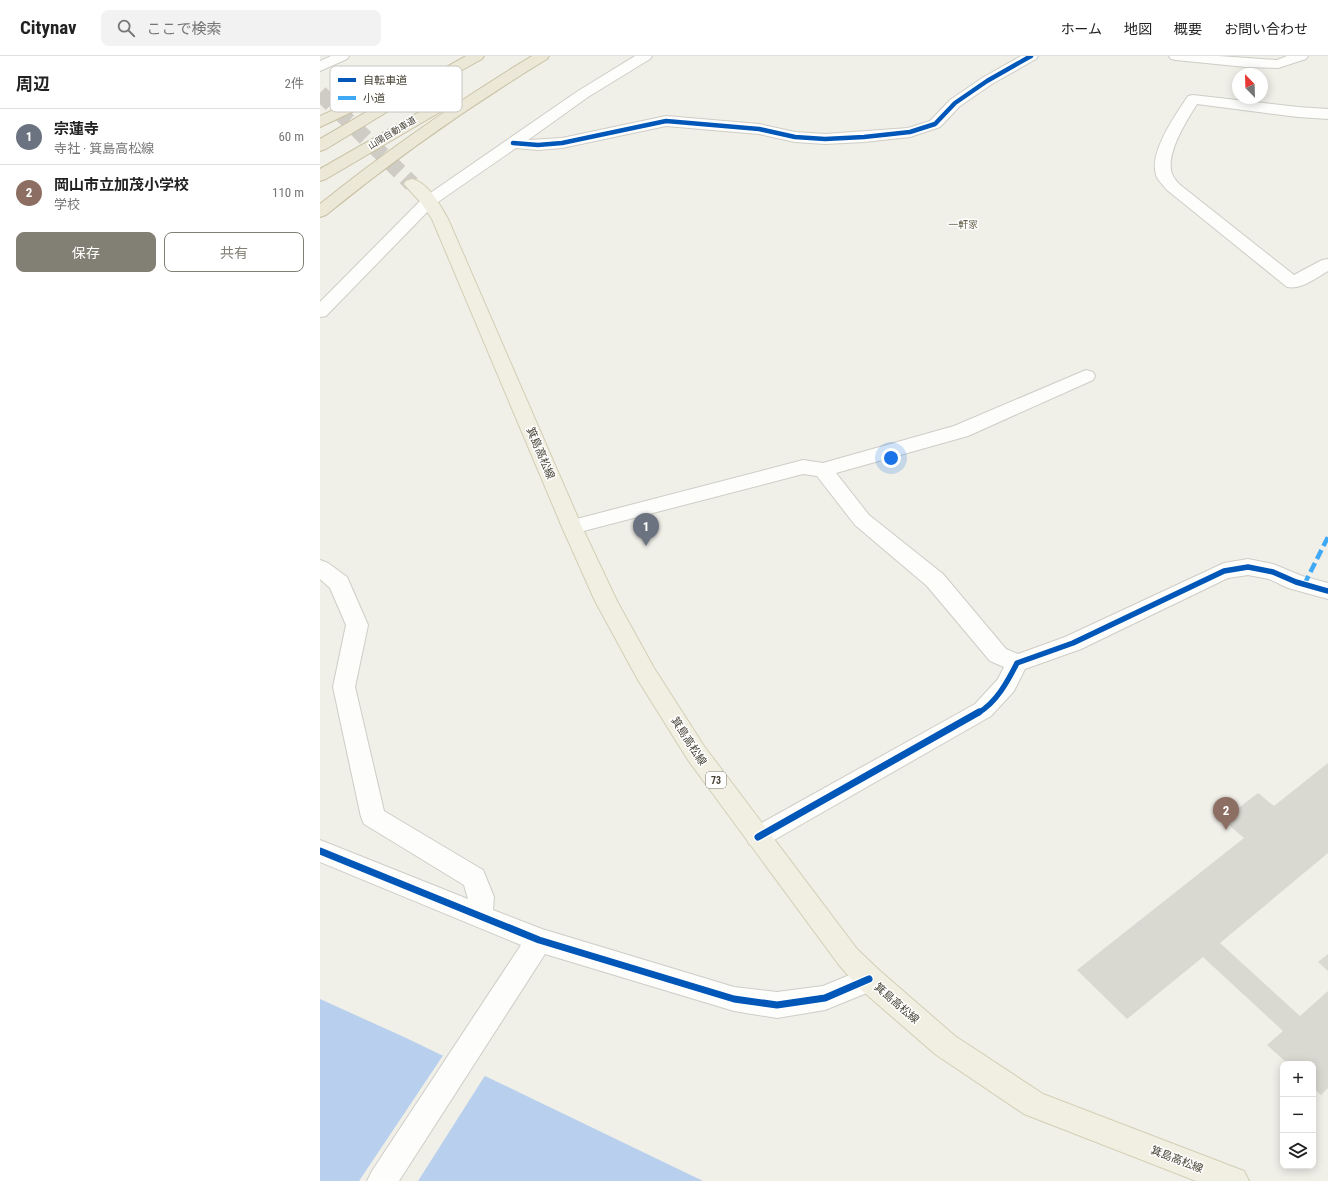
<!DOCTYPE html>
<html lang="ja">
<head>
<meta charset="utf-8">
<style>
	:root { --surface:#fff; --page:#f2f2f2; --text:#222; --muted:#767676; --line:#e0e0e0; --accent:#827f74 }
	body { margin:0; font-family:"Roboto Condensed","Noto Sans JP",sans-serif; background:var(--page); color:var(--text) }
	.controls { position:absolute; right:12px; bottom:12px; display:grid; overflow:hidden; border-radius:8px; box-shadow:0 2px 10px #0003 }
	.controls button { width:36px; height:36px; display:grid; place-items:center; padding:0; border:0; border-bottom:1px solid var(--line); background:var(--surface); color:var(--text); font:20px sans-serif }
	.compass { position:absolute; left:912px; top:12px; width:36px; height:36px; border-radius:50%; background:var(--surface); box-shadow:0 2px 10px #0003; rotate:337deg }
	.you { position:absolute; left:571px; top:402px; width:14px; height:14px; margin:-10px; border:3px solid #fff; border-radius:50%; background:#1a73e8; box-shadow:0 0 0 6px #1a73e833 }
	.badge { display:grid; place-items:center; width:26px; height:26px; border-radius:50%; background:var(--accent); color:#fff; font-size:13px; font-weight:700 }
	.pin { position:absolute; translate:-50% -33px; filter:drop-shadow(0 1px 2px #0008) }
	.pin::after { content:''; position:absolute; top:21px; width:14px; height:12px; background:inherit; clip-path:polygon(0 0,100% 0,50% 100%) }
	.list { margin:0; padding:0; list-style:none }
	h2 { display:flex; justify-content:space-between; align-items:center; height:52px; margin:0; padding:0 16px; font-size:17px }
	h2 small { font-size:13px; font-weight:400; color:var(--muted) }
	.list li { display:grid; grid-template-columns:26px 1fr auto; gap:12px; align-items:center; box-sizing:border-box; height:56px; padding:0 16px; border-top:1px solid var(--line) }
	.list b { display:block; font-size:15px; white-space:nowrap }
	.list p { margin:0; font-size:13px; white-space:nowrap; color:var(--muted) }
	.list em { font-size:13px; font-style:normal; color:var(--muted) }
	.actions { display:flex; gap:8px; padding:12px 16px }
	.actions a { flex:1; padding:9px 0; border:1px solid var(--accent); border-radius:8px; text-align:center; font-size:14px; color:var(--accent) }
	.actions .main { background:var(--accent); color:#fff }
	.icon { flex:none; width:22px; height:22px; fill:none; stroke:currentColor; stroke-width:2; stroke-linecap:round; stroke-linejoin:round }
	.map { position:relative; flex:none; width:1008px; height:1125px; overflow:hidden }
	header { display:flex; align-items:center; gap:24px; box-sizing:border-box; height:56px; padding:0 20px; background:var(--surface); border-bottom:1px solid var(--line) }
	header strong { font-size:19px }
	nav { display:flex; gap:22px; margin-inline-start:auto; font-size:14px }
	.search { width:280px; height:36px; background:var(--page); display:flex; align-items:center; gap:10px; box-sizing:border-box; padding:0 14px; border-radius:8px; color:var(--muted); font-size:15px }
	main { display:flex }
	aside { flex:1; background:var(--surface) }
	.map>svg:first-child { display:block }
	.water { fill:#b8d0ee }
	.pier { fill:#f0efe8 }
	.building { fill:#d9d8d1 }
	.lines { fill:none; stroke-linecap:round; stroke-linejoin:round }
	.major-tunnel { stroke:#ceccc4; stroke-width:16; stroke-dasharray:16 8; stroke-linecap:butt }
	.minor-casing { stroke:#cecdc6; stroke-width:2 }
	.major-casing { stroke:#d2cfb5; stroke-width:2 }
	.highway-casing { stroke:#c8c1a3; stroke-width:2 }
	.minor { fill:#fdfdfc; fill-rule:evenodd }
	.major { fill:#f1efe2; fill-rule:evenodd }
	.highway { fill:#ece8d8; fill-rule:evenodd }
	.quiet { stroke:#3fa9f5; stroke-width:4.5; stroke-dasharray:10 4.5; stroke-linecap:butt }
	.cycleway-far2-casing { stroke:#fff; stroke-width:6 }
	.cycleway-far1-casing { stroke:#fff; stroke-width:8 }
	.cycleway-casing { stroke:#fff; stroke-width:10 }
	.cycleway-far2 { stroke:#0057b8; stroke-width:4.5 }
	.cycleway-far1 { stroke:#0057b8; stroke-width:5.5 }
	.cycleway { stroke:#0057b8; stroke-width:7 }
	.labels { text-anchor:middle; stroke-width:3; stroke-linejoin:round; paint-order:stroke }
	.far-street-label { font-size:9px; fill:#464235; stroke:#fff }
	.far-neighbourhood-label { font-size:10px; fill:#69624c; stroke:#fff }
	.shield { fill:#fff; stroke:#7e7b72; stroke-width:1 }
	.shield-label { font-size:10px; font-weight:bold; fill:#464235 }
	.street-label { font-size:11px; fill:#464235; stroke:#fff }
	.key { fill:#fff; stroke:#c8c6c2; stroke-width:1 }
	.key-label { font-size:11px; fill:#464235 }
</style>
</head>
<body>
<header>
<strong>Citynav</strong>
<div class="search"><svg class="icon" aria-label="search" viewBox="0 0 24 24"><circle cx="10" cy="10" r="6"/><path d="M15 15l6 6"/></svg>ここで検索</div>
<nav><a>ホーム</a><a>地図</a><a>概要</a><a>お問い合わせ</a></nav>
</header>
<main>
<aside>
<h2>周辺<small>2件</small></h2>
<ul class="list">
<li><span class="badge" style="background:#6b7280">1</span><div><b>宗蓮寺</b><p>寺社 · 箕島高松線</p></div><em>60 m</em></li>
<li><span class="badge" style="background:#8d6e63">2</span><div><b>岡山市立加茂小学校</b><p>学校</p></div><em>110 m</em></li>
</ul>
<div class="actions"><a class="main">保存</a><a>共有</a></div>
</aside>
<div class="map">
<svg width="1008" height="1125" viewBox="0 0 1008 1125">
	<rect width="100%" height="100%" fill="#f0efe8"/>
	<path class="water" d="M0 943 84 981 383 1125H0Z"/>
	<path class="pier" d="M124 998 166 1018 98 1125H39Z"/>
	<g class="building">
		<path d="M1008 707V797L900 887 980 960 1008 935V1032L1001 1039 993 1032V1008H968L947 989 963 975 883 901 807 963 757 914 924 782 903 764 938 737 954 750Z"/>
		<path d="M1008 898V915L998 906Z"/>
	</g>
	<g class="lines">
		<path class="major-tunnel" d="M0 37 92 128"/>
		<g class="minor-casing">
			<g id="minor">
				<path d="M11 0H29L27 3 0 15V5Z"/>
				<path d="M315 0H332L330 3 268 41 208 84 242 82 346 60 439 68 475 76 505 78 588 72 610 65 630 44 662 22 701 0H718L716 3 672 28 640 50 620 71 590 81 544 86 505 88 475 86 439 78 346 70 242 92 218 94 196 92 115 148 6 260 0 261V246L103 142 258 35Z"/>
				<path d="M849 0H899L957 4 967 0H988L986 3 958 12 926 11 856 4 851 3Z"/>
				<path d="M873 39 978 51 1008 53V63L978 61 877 48C867 64 843 101 853 120 854 123 857 125 859 128L974 219 1002 204 1008 203V215C996 222 981 234 967 231L847 134C844 130 838 125 836 119 829 97 854 61 866 43L868 40Z"/>
				<path d="M766 314 773 316 775 320 773 324 648 380 516 417 549 459 623 518 686 593 698 598 745 581 904 507 928 503 953 508 982 520 1008 527V543L968 532 949 523 928 519 908 522 761 593 705 613 694 635 671 660 447 788 438 792 429 788 426 781 429 774 655 648 678 623 684 611 670 605 607 530 535 469 497 420 483 418 252 478 245 476 242 471 245 466 483 404 503 407 634 370Z"/>
				<path d="M0 504 8 507 27 521 48 569 35 631 64 755 163 814 174 841 173 854 222 873 414 931 457 936 503 930 549 911 559 914 562 923 559 932 505 954 457 962 414 955 225 898 79 1125H47L52 1115 201 889 0 806V784L148 843 144 829 44 768 41 761 13 631 26 569 10 532 0 523Z"/>
			</g>
		</g>
		<g class="major-casing">
			<path id="major" d="M92 123C109 127 120 149 128 163L262 471 297 545 334 612 384 690 537 893 559 914 635 980 723 1038 924 1115 929 1125H876L704 1058 615 998 539 932 519 909 368 704 318 624 275 545 242 471 112 163 102 148 84 128 86 125Z"/>
		</g>
		<g class="highway-casing">
			<g id="highway">
				<path d="M146 0H164L162 3 70 54 6 93 0 95V83L60 48Z"/>
				<path d="M212 0H229L227 3C150 50 76 102 6 159L0 161V148C67 94 138 45 212 0Z"/>
				<path d="M69 29 74 30 76 33 74 36 0 71V60Z"/>
				<path d="M127 42 132 43 134 46 132 49 6 123 0 125V113L122 43Z"/>
			</g>
		</g>
		<use href="#minor" class="minor"/>
		<use href="#major" class="major"/>
		<use href="#highway" class="highway"/>
		<path class="quiet" d="M984 529 1008 481"/>
		<g class="cycleway-far2-casing">
			<path id="cycleway-far2" d="M193 87 218 89 242 87 346 65 439 73 475 81 505 83 544 81 590 76 615 68 635 47 667 25 711 0"/>
		</g>
		<g class="cycleway-far1-casing">
			<path id="cycleway-far1" d="M658 657C676 647 688 625 697 607L753 587 904 515 928 511 953 516 976 526 1008 535"/>
		</g>
		<g class="cycleway-casing">
			<g id="cycleway">
				<path d="M438 781 659 656"/>
				<path d="M0 795 219 884 414 943 457 949 505 942 549 923"/>
			</g>
		</g>
		<use href="#cycleway-far2" class="cycleway-far2"/>
		<use href="#cycleway-far1" class="cycleway-far1"/>
		<use href="#cycleway" class="cycleway"/>
	</g>
	<g class="labels">
		<g class="far-street-label">
			<text transform="translate(72 77) rotate(-31)" y="3">山陽自動車道</text>
		</g>
		<g class="far-neighbourhood-label">
			<text x="643" y="172">一軒家</text>
		</g>
		<rect class="shield" x="386" y="716" width="20" height="16" rx="3"/>
		<g class="shield-label">
			<text x="396" y="728">73</text>
		</g>
		<g class="street-label">
			<text transform="translate(221 397) rotate(67)" y="4">箕島高松線</text>
			<text transform="translate(369 685) rotate(57)" y="4">箕島高松線</text>
			<text transform="translate(577 947) rotate(41)" y="4">箕島高松線</text>
			<text transform="translate(857 1103) rotate(21)" y="4">箕島高松線</text>
		</g>
	</g>
	<rect x="10" y="10" width="132" height="46" rx="6" class="key"/>
	<rect x="18" y="22" width="18" height="4" fill="#0057b8"/>
	<rect x="18" y="40" width="18" height="4" fill="#3fa9f5"/>
	<g class="key-label">
		<text x="43" y="28">自転車道</text>
		<text x="43" y="46">小道</text>
	</g>
</svg>
<div class="controls">
<button>+</button>
<button>−</button>
<button><svg class="icon" aria-label="layers" viewBox="0 0 24 24"><path d="M12 4l9 5-9 5-9-5zM3 14l9 5 9-5"/></svg></button>
</div>
<svg class="compass" viewBox="-18 -18 36 36"><path d="M0-13l5 13h-10z" fill="#e53935"/><path d="M0 13l5-13h-10z" fill="#767676"/></svg>
<div class="you"></div>
<div class="pin badge" style="left:326px;top:490px;background:#6b7280">1</div>
<div class="pin badge" style="left:906px;top:774px;background:#8d6e63">2</div>
</div>
</main>
</body>
</html>
